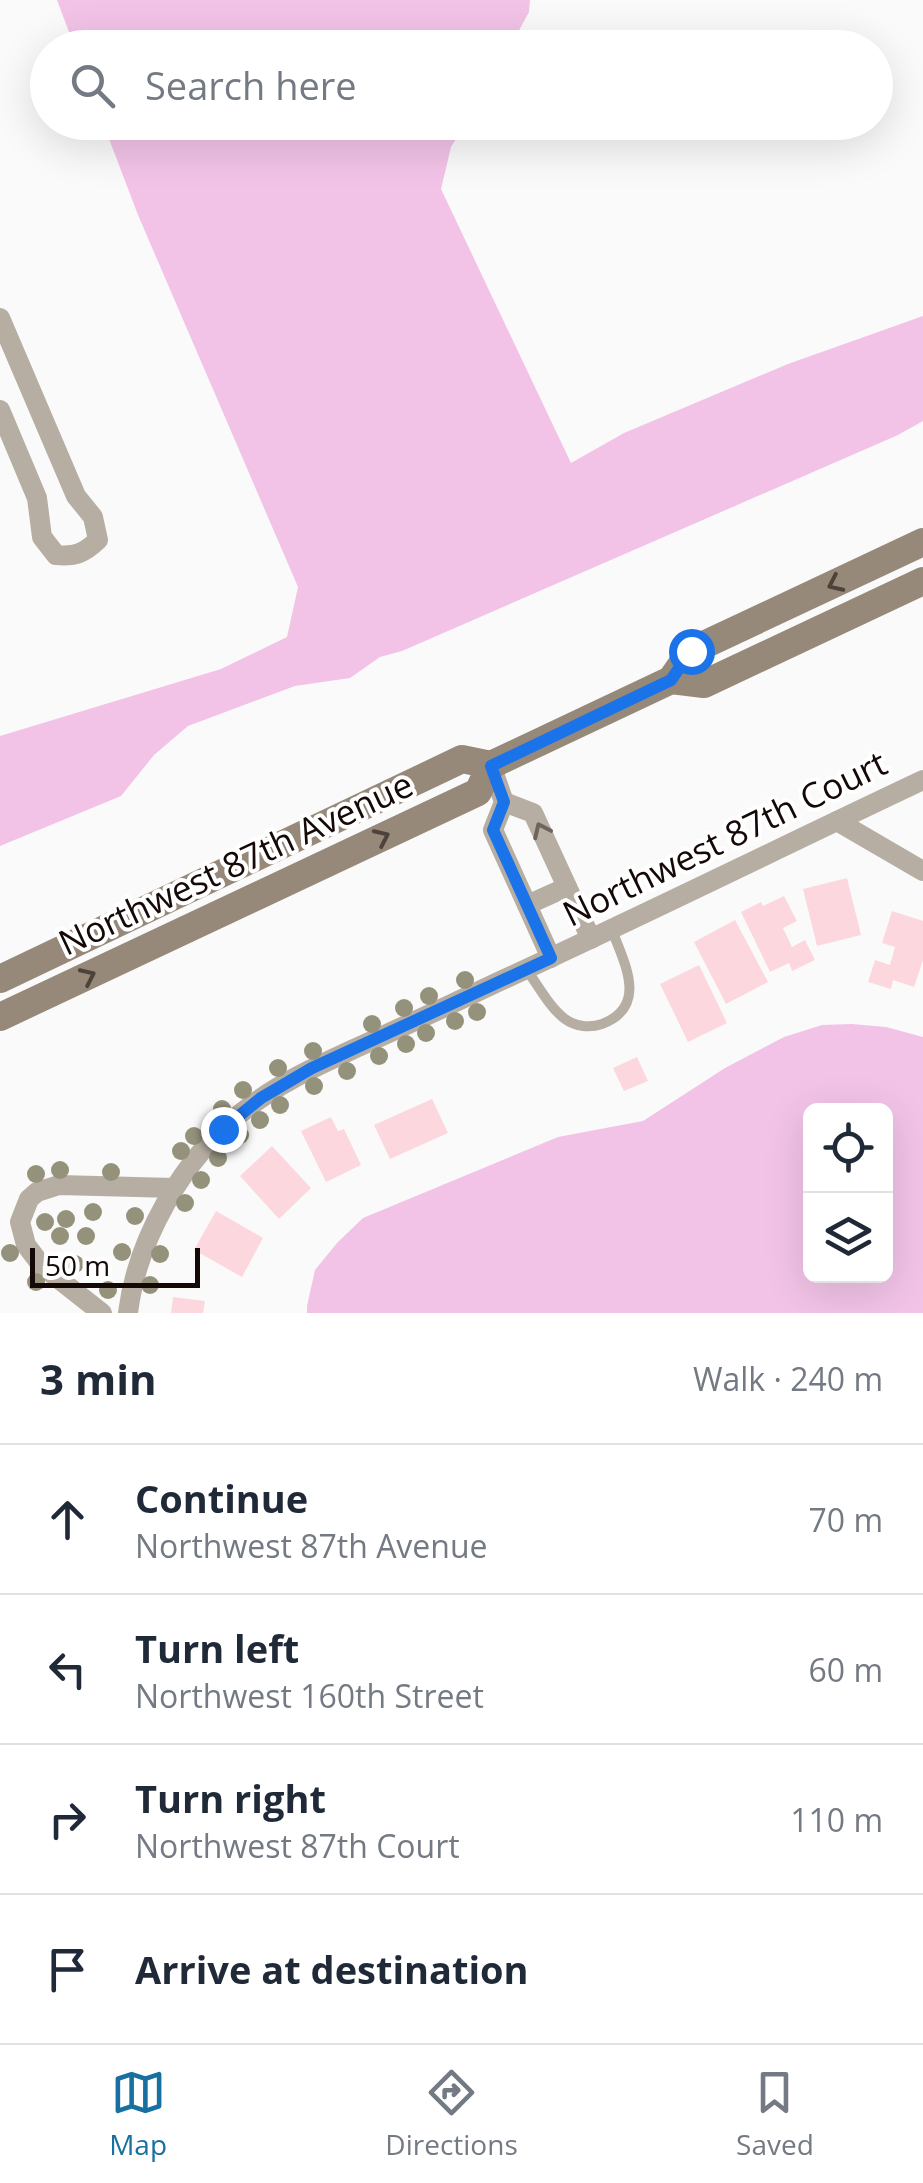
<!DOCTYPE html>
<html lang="en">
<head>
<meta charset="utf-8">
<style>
	:root { --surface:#fff; --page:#f6f6f7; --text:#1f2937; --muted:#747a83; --line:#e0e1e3; --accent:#17709f }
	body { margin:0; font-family:"Open Sans",sans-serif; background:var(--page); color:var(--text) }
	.controls { position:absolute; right:30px; bottom:30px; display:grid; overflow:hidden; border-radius:15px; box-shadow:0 10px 40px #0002 }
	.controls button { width:90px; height:90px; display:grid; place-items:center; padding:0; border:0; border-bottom:2px solid var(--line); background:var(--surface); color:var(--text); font:50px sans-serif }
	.scale { position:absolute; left:30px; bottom:25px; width:170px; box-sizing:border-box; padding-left:10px; border:5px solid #140906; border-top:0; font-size:28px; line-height:35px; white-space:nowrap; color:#140906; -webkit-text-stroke:8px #fff; paint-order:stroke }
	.stop { position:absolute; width:30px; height:30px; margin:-22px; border:8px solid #1a73e8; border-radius:50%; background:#fff }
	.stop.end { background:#1a73e8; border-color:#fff; box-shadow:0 2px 10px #0008 }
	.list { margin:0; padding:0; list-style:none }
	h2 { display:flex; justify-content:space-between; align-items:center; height:130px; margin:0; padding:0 40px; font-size:42px }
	h2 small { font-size:32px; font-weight:400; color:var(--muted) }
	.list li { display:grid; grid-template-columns:65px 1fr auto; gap:30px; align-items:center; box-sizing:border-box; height:150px; padding:0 40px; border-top:2px solid var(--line) }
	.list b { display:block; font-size:38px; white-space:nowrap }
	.list p { margin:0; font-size:32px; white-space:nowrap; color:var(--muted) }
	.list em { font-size:32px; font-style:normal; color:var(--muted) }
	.icon { flex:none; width:55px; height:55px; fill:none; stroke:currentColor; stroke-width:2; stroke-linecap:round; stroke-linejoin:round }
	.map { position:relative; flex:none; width:923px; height:1313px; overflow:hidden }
	.search { position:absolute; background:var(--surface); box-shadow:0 10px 40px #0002; left:30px; right:30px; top:30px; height:110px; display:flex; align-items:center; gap:25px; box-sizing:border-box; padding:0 35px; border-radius:55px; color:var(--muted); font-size:38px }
	.sheet { height:730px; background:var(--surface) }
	nav { display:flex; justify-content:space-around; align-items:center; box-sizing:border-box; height:140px; border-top:2px solid var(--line); background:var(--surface); font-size:28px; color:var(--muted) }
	nav a { display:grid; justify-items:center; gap:5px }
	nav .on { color:var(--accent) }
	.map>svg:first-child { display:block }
	.water { fill:#f2c3e7; fill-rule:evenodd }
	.building { fill:#fcd8de }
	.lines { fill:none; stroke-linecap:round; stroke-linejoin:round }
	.lane { stroke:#b7aea3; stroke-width:10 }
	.street { stroke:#b7aea3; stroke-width:20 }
	.secondary { stroke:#968979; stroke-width:28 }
	.tree { fill:#95927c }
	.oneway { stroke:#4e433a }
	.oneway2 { stroke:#6e645c }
	.route { stroke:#1a73e8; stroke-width:12 }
	.labels { text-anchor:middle; stroke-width:8; stroke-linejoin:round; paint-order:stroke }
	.street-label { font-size:35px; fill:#140906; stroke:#fff }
</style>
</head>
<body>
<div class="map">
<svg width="923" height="1313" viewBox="0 0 923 1313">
	<rect width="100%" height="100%" fill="#fafafa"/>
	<g class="water">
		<path d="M57 0H530L529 12 510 47 75 48Z"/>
		<path d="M103 123H466L451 147 441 189 571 463 624 433 788 364 923 316V421L898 435 402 651 380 657 350 678 295 686 188 726 154 755 121 796 0 846V736L221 669 287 637 298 587 138 215Z"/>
		<path d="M852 1024 886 1027 923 1037V1313H307V1306L315 1270 337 1243 363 1218 558 1137 643 1121 725 1068 784 1037 822 1025ZM886 1110V1276H810V1110Z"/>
	</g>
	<g class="building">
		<path d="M847 878 861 935 817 946 803 889Z"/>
		<path d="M784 896 797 921 783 928 792 947 805 940 815 960 792 971 789 963 770 972 741 912 761 902 763 906Z"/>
		<path d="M892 911 923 921V960L914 987 893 980 891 989 868 982 875 960 890 965 895 947 882 943Z"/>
		<path d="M735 920 768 982 726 1004 694 942Z"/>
		<path d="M699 965 727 1023 688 1042 660 984Z"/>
		<path d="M637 1057 648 1081 624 1091 613 1068Z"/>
		<path d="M432 1099 448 1133 390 1159 374 1125Z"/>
		<path d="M331 1117 338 1131 344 1129 361 1165 326 1182 301 1131Z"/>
		<path d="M272 1146 311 1188 279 1219 240 1176Z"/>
		<path d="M216 1211 263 1238 242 1277 194 1250Z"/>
		<path d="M173 1297 205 1301 203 1313H171Z"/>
	</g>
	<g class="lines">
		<path class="lane" d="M526 969C538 985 549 1007 565 1019 576 1027 590 1028 602 1024 649 1006 624 963 612 930"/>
		<g class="street">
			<path d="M0 318 76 496 93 517 98 540C84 553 76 557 56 555L42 537 37 498 0 410"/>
			<path d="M491 765 504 802 493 830 551 958"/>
			<path d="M504 802 533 813 591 939"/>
			<path d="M837 821 923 871"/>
			<path d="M527 905 567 887"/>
			<path d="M102 1313 42 1266 26 1245 20 1222 29 1199 37 1192 59 1185 174 1188"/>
			<path d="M128 1313C137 1239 183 1159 241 1113 279 1082 324 1063 367 1043 411 1023 454 1003 498 982 640 917 781 847 923 780"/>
		</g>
		<g class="secondary">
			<path d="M671 680 704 684 923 581"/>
			<path d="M0 979 462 759 491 765"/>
			<path d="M0 1017 478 792 491 765 671 680 691 651 923 542"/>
		</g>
	</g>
	<g class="tree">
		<circle cx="465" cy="980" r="9"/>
		<circle cx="429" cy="996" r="9"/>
		<circle cx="404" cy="1008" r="9"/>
		<circle cx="477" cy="1012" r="9"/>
		<circle cx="455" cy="1021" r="9"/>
		<circle cx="372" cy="1024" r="9"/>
		<circle cx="426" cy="1033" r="9"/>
		<circle cx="406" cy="1044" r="9"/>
		<circle cx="313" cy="1051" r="9"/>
		<circle cx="379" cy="1056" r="9"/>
		<circle cx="278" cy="1068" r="9"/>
		<circle cx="347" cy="1071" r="9"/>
		<circle cx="314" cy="1086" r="9"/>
		<circle cx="243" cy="1090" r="9"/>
		<circle cx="280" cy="1105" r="9"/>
		<circle cx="222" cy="1109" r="9"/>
		<circle cx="260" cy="1120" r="9"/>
		<circle cx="240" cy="1135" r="9"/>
		<circle cx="194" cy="1136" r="9"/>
		<circle cx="181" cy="1151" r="9"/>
		<circle cx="218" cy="1158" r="9"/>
		<circle cx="60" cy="1170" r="9"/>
		<circle cx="111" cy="1172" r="9"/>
		<circle cx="36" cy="1174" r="9"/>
		<circle cx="201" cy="1180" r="9"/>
		<circle cx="185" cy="1203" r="9"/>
		<circle cx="93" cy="1212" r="9"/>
		<circle cx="135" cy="1216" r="9"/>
		<circle cx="66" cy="1219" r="9"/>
		<circle cx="45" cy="1222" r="9"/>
		<circle cx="60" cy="1236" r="9"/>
		<circle cx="86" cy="1236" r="9"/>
		<circle cx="122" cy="1252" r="9"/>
		<circle cx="10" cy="1253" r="9"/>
		<circle cx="160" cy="1254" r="9"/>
		<circle cx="75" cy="1264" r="9"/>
		<circle cx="36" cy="1282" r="9"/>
		<circle cx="150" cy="1285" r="9"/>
		<circle cx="108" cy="1290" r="9"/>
	</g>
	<defs><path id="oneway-chevron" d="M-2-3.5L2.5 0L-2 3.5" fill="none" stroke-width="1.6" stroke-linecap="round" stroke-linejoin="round" transform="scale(2.5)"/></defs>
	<g class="oneway">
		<use href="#oneway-chevron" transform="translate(835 584) rotate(155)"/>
		<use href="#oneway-chevron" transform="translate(382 837) rotate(-25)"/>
		<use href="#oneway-chevron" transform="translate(88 976) rotate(-25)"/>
	</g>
	<use class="oneway2" href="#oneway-chevron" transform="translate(541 830) rotate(-115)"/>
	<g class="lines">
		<path class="route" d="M223 1129 261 1098 312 1068 551 958 493 830 504 802 491 766 671 680 691 651"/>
	</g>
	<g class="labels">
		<g class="street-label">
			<text transform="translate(725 839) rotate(-26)" y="12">Northwest 87th Court</text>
			<text transform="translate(236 864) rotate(-25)" y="12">Northwest 87th Avenue</text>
		</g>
	</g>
</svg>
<div class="controls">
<button><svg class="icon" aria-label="locate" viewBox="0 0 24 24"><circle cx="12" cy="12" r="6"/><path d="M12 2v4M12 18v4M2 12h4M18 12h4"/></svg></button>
<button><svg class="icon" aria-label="layers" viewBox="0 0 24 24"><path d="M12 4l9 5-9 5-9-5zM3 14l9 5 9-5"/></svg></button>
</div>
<div class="scale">50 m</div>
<div class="stop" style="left:691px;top:651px"></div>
<div class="stop end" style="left:223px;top:1129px"></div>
<div class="search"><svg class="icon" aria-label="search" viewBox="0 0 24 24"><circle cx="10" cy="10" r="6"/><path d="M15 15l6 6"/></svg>Search here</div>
</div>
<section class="sheet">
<h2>3 min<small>Walk · 240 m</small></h2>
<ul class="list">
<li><svg class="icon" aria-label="ahead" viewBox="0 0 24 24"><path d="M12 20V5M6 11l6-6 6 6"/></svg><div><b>Continue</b><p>Northwest 87th Avenue</p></div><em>70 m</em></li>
<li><svg class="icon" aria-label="left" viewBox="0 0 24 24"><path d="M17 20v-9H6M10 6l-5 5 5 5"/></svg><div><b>Turn left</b><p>Northwest 160th Street</p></div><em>60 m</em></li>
<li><svg class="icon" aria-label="right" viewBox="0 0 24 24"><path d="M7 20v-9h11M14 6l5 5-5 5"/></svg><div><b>Turn right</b><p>Northwest 87th Court</p></div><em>110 m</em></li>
<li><svg class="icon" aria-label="arrive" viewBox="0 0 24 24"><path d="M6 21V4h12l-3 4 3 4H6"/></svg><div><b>Arrive at destination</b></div></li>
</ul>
</section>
<nav>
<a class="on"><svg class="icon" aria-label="map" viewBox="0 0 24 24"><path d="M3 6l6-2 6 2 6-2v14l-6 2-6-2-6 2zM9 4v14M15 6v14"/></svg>Map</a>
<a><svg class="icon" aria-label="directions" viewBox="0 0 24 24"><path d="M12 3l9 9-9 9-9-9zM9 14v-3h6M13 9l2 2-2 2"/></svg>Directions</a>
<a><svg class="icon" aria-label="saved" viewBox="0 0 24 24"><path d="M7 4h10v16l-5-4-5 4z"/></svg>Saved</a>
</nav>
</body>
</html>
